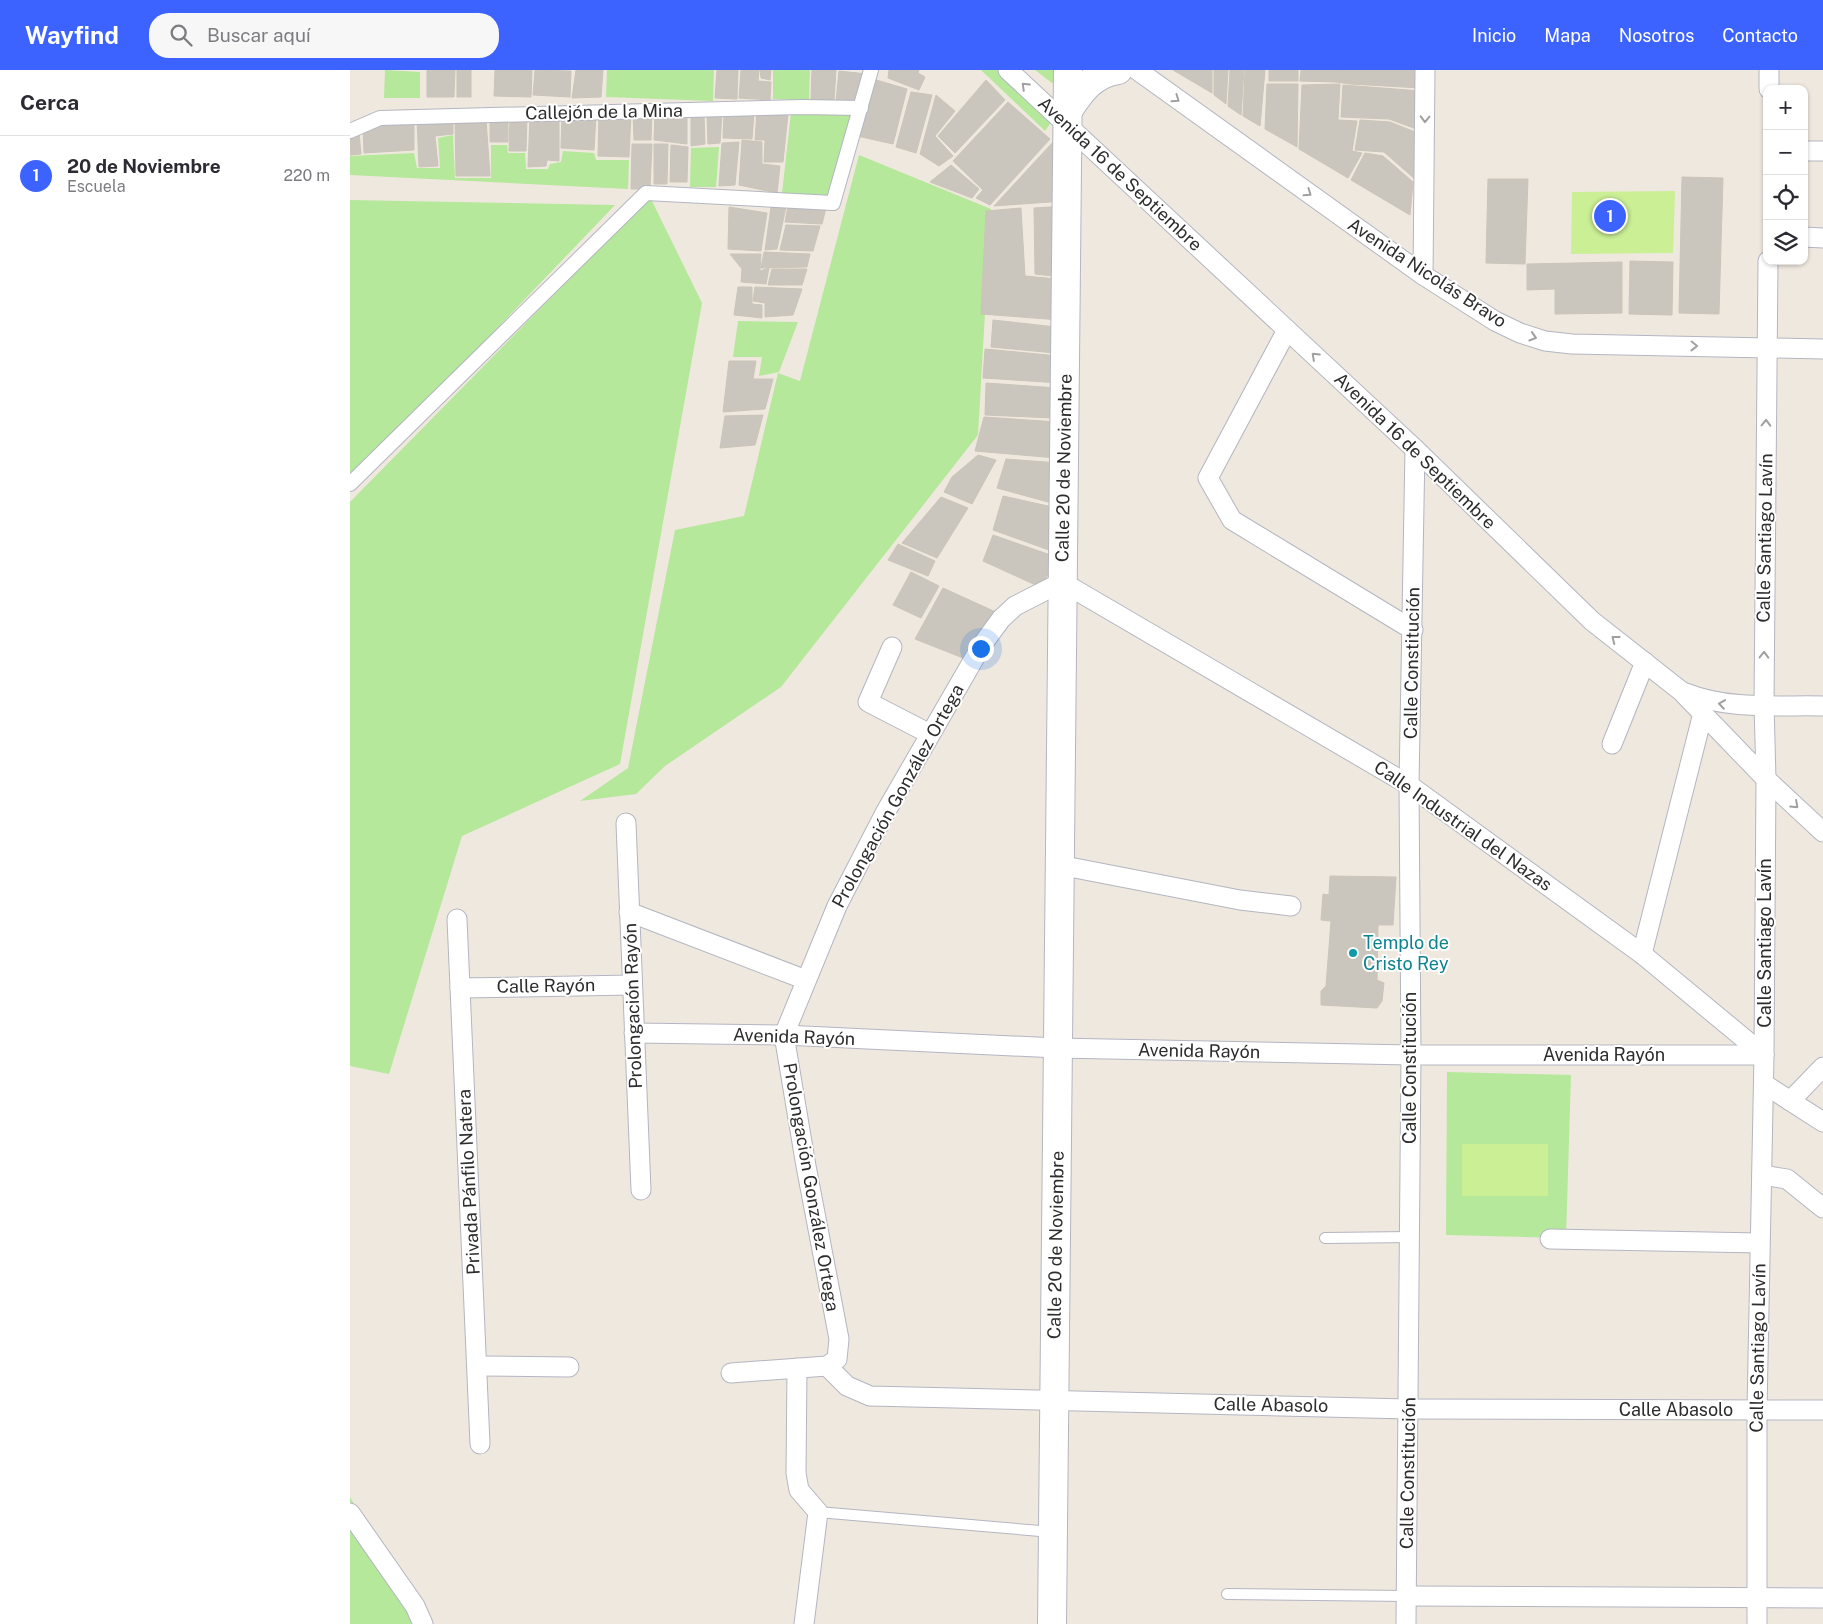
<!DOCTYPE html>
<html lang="es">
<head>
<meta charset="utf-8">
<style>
	:root { --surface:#fff; --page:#f7f7f7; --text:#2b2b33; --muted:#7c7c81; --line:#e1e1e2; --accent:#3c63ff }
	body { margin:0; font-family:"Public Sans",sans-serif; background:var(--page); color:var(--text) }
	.controls { position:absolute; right:15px; top:15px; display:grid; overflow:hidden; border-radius:10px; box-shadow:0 1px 4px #0004 }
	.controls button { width:45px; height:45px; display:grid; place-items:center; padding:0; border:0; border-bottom:1px solid var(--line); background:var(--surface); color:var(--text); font:25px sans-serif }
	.you { position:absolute; left:630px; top:578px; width:18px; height:18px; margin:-12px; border:4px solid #fff; border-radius:50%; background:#1a73e8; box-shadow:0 0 0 8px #1a73e833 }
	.badge { display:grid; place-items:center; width:32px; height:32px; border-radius:50%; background:var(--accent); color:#fff; font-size:16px; font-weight:700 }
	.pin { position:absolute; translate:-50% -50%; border:2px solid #fff; box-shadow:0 1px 5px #0006 }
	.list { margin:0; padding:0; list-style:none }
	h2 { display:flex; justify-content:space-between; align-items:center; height:65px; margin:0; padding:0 20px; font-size:21px }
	h2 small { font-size:16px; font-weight:400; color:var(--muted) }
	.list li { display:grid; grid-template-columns:32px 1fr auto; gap:15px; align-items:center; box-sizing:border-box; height:80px; padding:0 20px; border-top:1px solid var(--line) }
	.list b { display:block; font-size:19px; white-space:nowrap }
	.list p { margin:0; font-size:16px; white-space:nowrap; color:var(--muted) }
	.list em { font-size:16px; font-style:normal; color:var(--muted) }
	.icon { flex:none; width:28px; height:28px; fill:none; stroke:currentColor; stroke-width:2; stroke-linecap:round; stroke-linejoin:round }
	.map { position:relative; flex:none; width:1473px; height:1554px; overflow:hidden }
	header { display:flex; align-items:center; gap:30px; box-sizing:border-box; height:70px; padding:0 25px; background:var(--accent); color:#fff }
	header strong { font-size:24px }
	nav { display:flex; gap:28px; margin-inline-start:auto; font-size:18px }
	.search { width:350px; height:45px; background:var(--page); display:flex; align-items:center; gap:12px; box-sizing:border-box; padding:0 18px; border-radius:20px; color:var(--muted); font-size:19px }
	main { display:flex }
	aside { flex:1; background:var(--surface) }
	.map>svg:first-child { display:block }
	.green { fill:#b5e89a }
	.pitch { fill:#caef95 }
	.building { fill:#cbc6bd; stroke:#cbc4b8 }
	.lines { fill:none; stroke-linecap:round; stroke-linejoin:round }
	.service-casing { stroke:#b3b6c1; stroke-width:12 }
	.pedestrian-casing { stroke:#b3b6c1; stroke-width:16 }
	.minor-casing { stroke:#b3b6c1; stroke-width:21 }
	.secondary-casing { stroke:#b3b6c1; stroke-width:30 }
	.service { stroke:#fff; stroke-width:10 }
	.pedestrian { stroke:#fff; stroke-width:14 }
	.minor { stroke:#fff; stroke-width:19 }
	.secondary { stroke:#fff; stroke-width:28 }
	.oneway { stroke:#a0a0a0 }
	.culture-dot { fill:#0f9aa8; stroke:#fff; stroke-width:2 }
	.labels { text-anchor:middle; stroke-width:4; stroke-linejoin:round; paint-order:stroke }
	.street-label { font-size:18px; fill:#2d2d2d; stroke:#fff }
	.culture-label { font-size:18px; fill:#0d838f; stroke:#fff; text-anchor:start }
</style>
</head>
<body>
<header>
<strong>Wayfind</strong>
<div class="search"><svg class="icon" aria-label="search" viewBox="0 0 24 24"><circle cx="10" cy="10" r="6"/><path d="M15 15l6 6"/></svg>Buscar aquí</div>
<nav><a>Inicio</a><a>Mapa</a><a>Nosotros</a><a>Contacto</a></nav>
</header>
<main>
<aside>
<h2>Cerca<small></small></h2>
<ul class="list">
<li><span class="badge">1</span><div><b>20 de Noviembre</b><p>Escuela</p></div><em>220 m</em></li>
</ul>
</aside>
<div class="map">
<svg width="1473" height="1554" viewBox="0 0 1473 1554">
	<rect width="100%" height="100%" fill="#efe8df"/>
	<g class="green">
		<path d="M35 0 70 2V28H34Z"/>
		<path d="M257 0H364L363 31 256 27Z"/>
		<path d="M423 0H460L459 30 423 29Z"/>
		<path d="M631 0H660L707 44 695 61Z"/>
		<path d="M685 0H710L707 13H702Z"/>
		<path d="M506 42 481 129 432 123 441 43Z"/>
		<path d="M103 65 105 108H141V75H157L158 83H175L176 99H198L200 94 211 92 213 81 244 83 246 90H279L278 119 0 105V86L64 83 67 98H90L88 68Z"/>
		<path d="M369 77 366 117H340L341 78Z"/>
		<path d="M509 85 641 139 628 365 431 617 315 696 286 724 230 731 278 698 325 460 394 446 428 303 450 311Z"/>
		<path d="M300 127 352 233 270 694 112 766 39 1004 0 996V432Z"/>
		<path d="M0 130 265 135 0 412Z"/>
		<path d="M388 251 448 252 429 302 409 306 412 287H383Z"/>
		<path d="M1097 1002 1221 1005 1216 1168 1096 1165Z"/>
		<path d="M0 1427 66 1544 68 1554H0Z"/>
	</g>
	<g class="pitch">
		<path d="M1325 121 1323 183 1221 184 1222 122Z"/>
		<rect x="1112" y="1074" width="86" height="52"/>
	</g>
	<g class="building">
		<path d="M77 0H105L104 27H77Z"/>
		<rect x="107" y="0" width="14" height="27"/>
		<path d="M145 0H182L181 27 144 26Z"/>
		<path d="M185 0 221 1 220 27 183 25Z"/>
		<path d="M226 0H253L251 27 222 28Z"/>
		<path d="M367 0H388L387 29 365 28Z"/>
		<path d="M391 0H409L408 11 421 12 420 30 389 28Z"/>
		<path d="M410 0H421L420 10 411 8Z"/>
		<path d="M462 0H486L484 31 461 30Z"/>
		<path d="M539 0H569L568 3 575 7 569 20 538 8Z"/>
		<path d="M823 0H862V23Z"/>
		<path d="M864 0H878L876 34 864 25Z"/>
		<path d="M880 0H894L891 45 878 36Z"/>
		<path d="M895 0H915L910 56 893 46Z"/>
		<rect x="919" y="0" width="29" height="11"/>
		<path d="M951 0H987L986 12 950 11Z"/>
		<path d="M987 0H1002L1000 14 986 12Z"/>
		<path d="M1002 0H1072L1071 18 1000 14Z"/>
		<path d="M489 1 517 4 510 33 486 31Z"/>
		<path d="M523 9 557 19 543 74 507 66Z"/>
		<path d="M636 10 655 30 605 83 588 66Z"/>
		<path d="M917 14H948L947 77 915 59Z"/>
		<path d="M990 14 988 50 1007 51 1002 81 1012 83 998 108 949 79 952 15Z"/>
		<path d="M993 15 1071 21 1069 60 1039 49 991 47Z"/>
		<path d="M561 22 582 25 566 83 546 77Z"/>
		<path d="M586 25 605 41 585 66 603 86 589 96 570 84Z"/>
		<path d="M658 32 700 69 640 135 626 128 633 120 603 91Z"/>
		<path d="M407 41 438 44 433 92H414L415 70H405Z"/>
		<path d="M305 42 337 43V74L304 70Z"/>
		<path d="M283 43H302L301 70H284Z"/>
		<path d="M404 43 402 69 373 68 374 44Z"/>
		<path d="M249 44H281L279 87 248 86Z"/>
		<path d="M160 45 177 46 176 81H159Z"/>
		<path d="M246 45 244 80 211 78 212 46Z"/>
		<path d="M341 45 354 46 355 74 341 76Z"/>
		<path d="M372 45 370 73 358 74 357 46Z"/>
		<path d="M180 46H209V91L197 90 196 96 178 97Z"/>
		<path d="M103 48V64L85 66 88 96 69 97 67 50Z"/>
		<path d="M105 48 136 49 140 106H106Z"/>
		<path d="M158 48V72H140V49Z"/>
		<path d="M1010 50 1040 52 1070 64 1066 110 1034 82 1005 80Z"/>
		<path d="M64 53V80L14 83 13 57Z"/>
		<path d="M9 62 11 84 0 85V64Z"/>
		<path d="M392 70 412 72V94L430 96 427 123 389 115Z"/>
		<path d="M389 72 385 115 369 116 372 73Z"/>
		<path d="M703 72 716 79 714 131 644 136Z"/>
		<path d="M282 74H302L300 119H281Z"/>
		<path d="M304 74H318L317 114H304Z"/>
		<path d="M321 75 338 77 337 112H320Z"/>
		<path d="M1015 83 1033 86 1063 112 1060 145 1001 110Z"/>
		<path d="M601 95 629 119 622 128 580 112Z"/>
		<path d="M1332 107 1373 108 1369 244 1329 243Z"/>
		<path d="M1138 109H1178L1175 194 1136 193Z"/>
		<path d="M438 136 476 138 472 154 435 152Z"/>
		<path d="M714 136 711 207 685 204 684 138Z"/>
		<path d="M379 137 417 143 411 181 378 179Z"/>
		<path d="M421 137H436L427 179 415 180Z"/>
		<path d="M671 138 675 206 707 209 710 250 631 244 636 141Z"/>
		<path d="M436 155 470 156 463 181 430 180Z"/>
		<path d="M414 182 460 184 457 197 411 198Z"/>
		<path d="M380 184H411L410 201 419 198 416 214 391 212 392 199Z"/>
		<path d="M1280 191 1323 192 1322 245 1279 244Z"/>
		<path d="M1272 192V243L1205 244V219L1177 220V194Z"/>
		<path d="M422 199H457L452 215H418Z"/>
		<path d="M388 217H402V234L412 235V248L384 245Z"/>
		<path d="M405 217 452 219 443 245 415 247V233L403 231Z"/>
		<path d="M643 250 706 257 705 283 641 277Z"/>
		<path d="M635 279 709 286 710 313 633 308Z"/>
		<path d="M379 291H406L403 309H423L415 339 373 342Z"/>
		<path d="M636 313 708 318 703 348 635 345Z"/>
		<path d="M413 345 405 375 370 378 375 346Z"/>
		<path d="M634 347 707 352 706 388 625 381Z"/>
		<path d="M628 385 646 390 622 434 594 422 602 407Z"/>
		<path d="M656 389 709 393V435L647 418Z"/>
		<path d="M653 426 707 438 710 484 643 460Z"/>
		<path d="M591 427 618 438 587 488 552 473Z"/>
		<path d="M643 465 709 488 690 517 633 491Z"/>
		<path d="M548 474 585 491 578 506 538 490Z"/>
		<path d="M561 502 589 516 571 548 543 535Z"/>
		<path d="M593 518 648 543 618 590 565 569Z"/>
		<path d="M980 806 1046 807 1043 855H1028L1027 910 1034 913 1032 931 1027 938 971 935V921L976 916 981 851 971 850 973 824 979 825Z"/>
	</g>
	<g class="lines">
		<g class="service-casing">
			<g id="service">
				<path d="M975 1168 1060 1167"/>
				<path d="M468 1442 702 1462"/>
				<path d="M877 1524 1057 1526"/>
			</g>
		</g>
		<g class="pedestrian-casing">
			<g id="pedestrian">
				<path d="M0 61 30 48 452 37 511 38"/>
				<path d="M0 414 296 123 483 133 521 0"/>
			</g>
		</g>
		<g class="minor-casing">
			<g id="minor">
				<path d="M658 0 1065 379 1242 551 1331 621 1416 709 1473 762"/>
				<path d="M787 0 1073 205 1145 251 1170 263 1195 271 1222 274 1473 279"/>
				<path d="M1419 19V0"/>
				<path d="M1454 81H1473"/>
				<path d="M1454 167 1473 168"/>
				<path d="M1073 205 1075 0"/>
				<path d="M937 260 858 408 882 450 1063 560"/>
				<path d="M542 577 518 632 580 664"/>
				<path d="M1336 623C1379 640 1427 635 1473 636"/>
				<path d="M1262 674 1295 592"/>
				<path d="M276 753 291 1120"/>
				<path d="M709 795 890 830 941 836"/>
				<path d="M279 842 456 910"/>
				<path d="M107 849 130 1374"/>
				<path d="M1292 884 1353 643"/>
				<path d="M110 918 282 915"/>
				<path d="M284 963 434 965 707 978 1061 985H1414"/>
				<path d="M1414 1014 1473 1052"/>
				<path d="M1440 1031 1473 997"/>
				<path d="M1412 1105 1437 1109 1473 1138"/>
				<path d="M1200 1169 1410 1173"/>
				<path d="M128 1296 219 1297"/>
				<path d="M477 1296 497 1316 520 1326 1058 1339 1473 1340"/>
				<path d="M447 1298 446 1403 449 1420 468 1442 454 1554"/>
				<path d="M381 1303 477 1296 487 1289 489 1269 456 1096 434 965 487 836 535 743 632 575 651 549 665 536 712 512 1059 715 1292 884 1414 985"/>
				<path d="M0 1443 65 1536 73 1554"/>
				<path d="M1057 1526 1473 1528"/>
				<path d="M1056 1554 1061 985 1059 715 1065 379"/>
				<path d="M1407 1554V1340L1414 985 1416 709 1414 634 1418 191"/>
			</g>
		</g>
		<g class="secondary-casing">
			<g id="secondary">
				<path d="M717 42C730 22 743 3 768 0"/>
				<path d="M702 1554 718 0"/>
			</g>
		</g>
		<use href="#service" class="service"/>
		<use href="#pedestrian" class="pedestrian"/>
		<use href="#minor" class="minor"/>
		<use href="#secondary" class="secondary"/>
	</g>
	<defs><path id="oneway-chevron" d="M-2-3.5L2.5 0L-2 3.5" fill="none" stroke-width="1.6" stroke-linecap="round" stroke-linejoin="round" transform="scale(1.25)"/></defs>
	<g class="oneway">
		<use href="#oneway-chevron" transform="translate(675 16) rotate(-136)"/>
		<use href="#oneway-chevron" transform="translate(826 29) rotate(35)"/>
		<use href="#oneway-chevron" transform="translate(1075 49) rotate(91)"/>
		<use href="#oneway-chevron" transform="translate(958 123) rotate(35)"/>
		<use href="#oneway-chevron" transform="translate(1183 267) rotate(17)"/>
		<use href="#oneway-chevron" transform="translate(1344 276) rotate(1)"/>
		<use href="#oneway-chevron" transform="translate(965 286) rotate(-137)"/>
		<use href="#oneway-chevron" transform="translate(1416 353) rotate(-89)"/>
		<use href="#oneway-chevron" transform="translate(1265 569) rotate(-142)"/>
		<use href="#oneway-chevron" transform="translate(1414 585) rotate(-89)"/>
		<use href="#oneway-chevron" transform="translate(1372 634) rotate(-172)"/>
		<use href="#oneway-chevron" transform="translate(1445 735) rotate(43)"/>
	</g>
	<circle class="culture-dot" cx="1003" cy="883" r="5"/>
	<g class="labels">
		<g class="street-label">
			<text transform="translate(254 42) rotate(-1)" y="6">Callejón de la Mina</text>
			<text transform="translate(770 104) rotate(43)" y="6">Avenida 16 de Septiembre</text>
			<text transform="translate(1077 203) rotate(33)" y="6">Avenida Nicolás Bravo</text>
			<text transform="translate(1065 381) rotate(44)" y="6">Avenida 16 de Septiembre</text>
			<text transform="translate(714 398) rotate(-89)" y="6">Calle 20 de Noviembre</text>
			<text transform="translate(1415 468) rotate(-89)" y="6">Calle Santiago Lavín</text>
			<text transform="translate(1062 593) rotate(-89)" y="6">Calle Constitución</text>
			<text transform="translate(548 726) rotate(-61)" y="6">Prolongación González Ortega</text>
			<text transform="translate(1113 756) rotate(35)" y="6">Calle Industrial del Nazas</text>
			<text transform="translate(1415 873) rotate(-90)" y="6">Calle Santiago Lavín</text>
			<text transform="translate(196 916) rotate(-1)" y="6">Calle Rayón</text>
			<text transform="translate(283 936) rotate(-92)" y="6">Prolongación Rayón</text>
			<text transform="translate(444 967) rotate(2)" y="6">Avenida Rayón</text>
			<text transform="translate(849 981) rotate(1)" y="6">Avenida Rayón</text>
			<text x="1254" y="991">Avenida Rayón</text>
			<text transform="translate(1060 998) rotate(-90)" y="6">Calle Constitución</text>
			<text transform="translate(119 1112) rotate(-93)" y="6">Privada Pánfilo Natera</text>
			<text transform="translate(461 1117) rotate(80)" y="6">Prolongación González Ortega</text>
			<text transform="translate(706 1175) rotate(-89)" y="6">Calle 20 de Noviembre</text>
			<text transform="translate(1408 1278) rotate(-89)" y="6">Calle Santiago Lavín</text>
			<text transform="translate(921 1335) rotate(1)" y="6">Calle Abasolo</text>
			<text x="1326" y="1346">Calle Abasolo</text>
			<text transform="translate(1058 1403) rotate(-89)" y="6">Calle Constitución</text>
		</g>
		<g class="culture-label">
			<text x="1013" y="879">Templo de<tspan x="1013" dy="21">Cristo Rey</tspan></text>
		</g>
	</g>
</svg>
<div class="controls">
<button>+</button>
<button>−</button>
<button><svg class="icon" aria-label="locate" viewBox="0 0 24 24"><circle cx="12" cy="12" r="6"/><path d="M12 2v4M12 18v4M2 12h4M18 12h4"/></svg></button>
<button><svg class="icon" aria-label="layers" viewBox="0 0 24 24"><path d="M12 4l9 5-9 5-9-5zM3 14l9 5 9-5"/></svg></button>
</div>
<div class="you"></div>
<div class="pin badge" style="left:1260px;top:146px">1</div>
</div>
</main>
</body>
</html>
